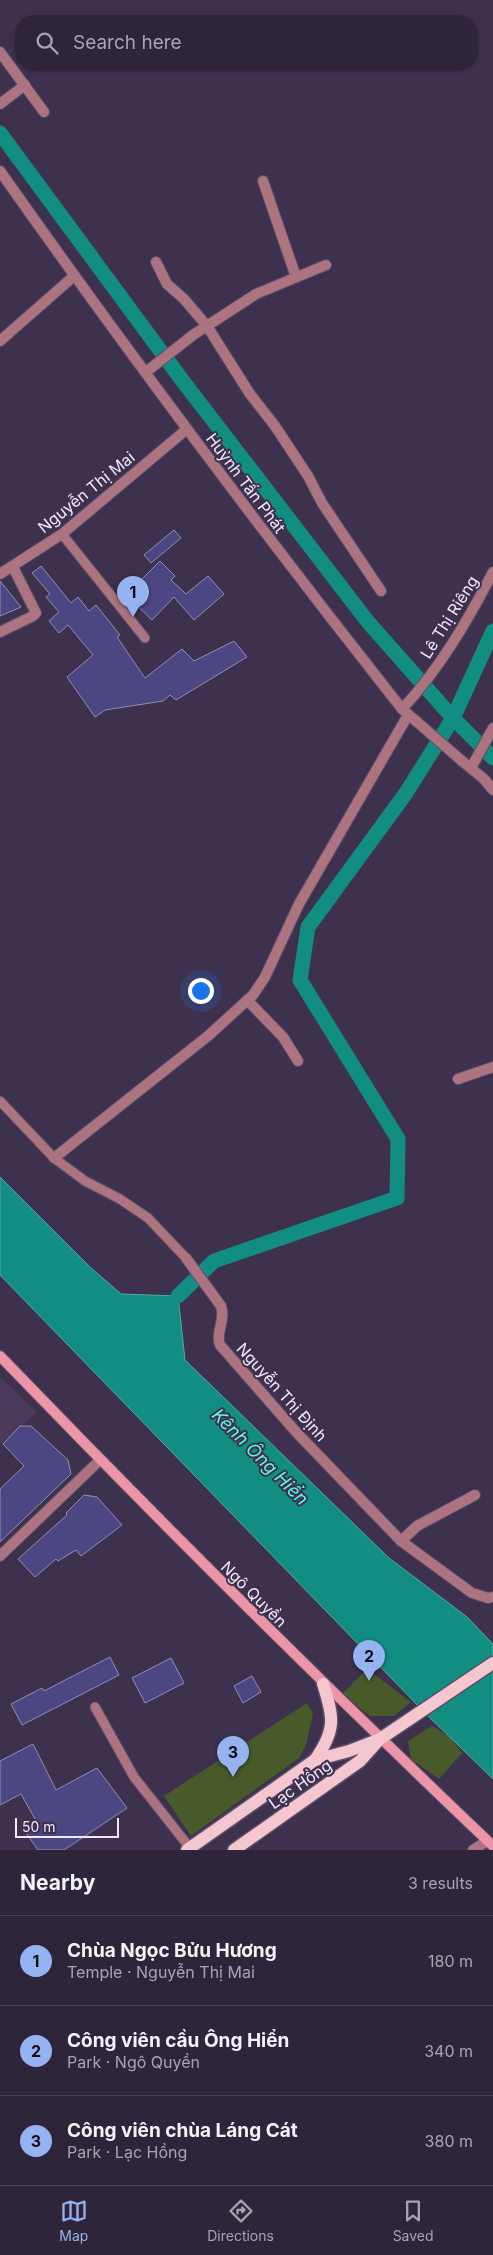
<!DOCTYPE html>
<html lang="en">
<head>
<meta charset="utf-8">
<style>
	:root { --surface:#2e253a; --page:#362d42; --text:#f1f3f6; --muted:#a7a5af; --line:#494254; --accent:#95b2f1 }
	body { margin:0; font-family:Inter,sans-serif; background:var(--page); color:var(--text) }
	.scale { position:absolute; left:15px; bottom:12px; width:104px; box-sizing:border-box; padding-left:5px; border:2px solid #f1e9fb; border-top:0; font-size:14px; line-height:18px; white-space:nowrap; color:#f1e9fb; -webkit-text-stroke:4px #3e314d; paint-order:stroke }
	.you { position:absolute; left:200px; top:990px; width:18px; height:18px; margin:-12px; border:4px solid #fff; border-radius:50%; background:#1a73e8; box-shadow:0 0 0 8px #1a73e833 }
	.badge { display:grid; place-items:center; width:32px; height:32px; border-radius:50%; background:var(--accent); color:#111; font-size:16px; font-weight:700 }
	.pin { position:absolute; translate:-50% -41px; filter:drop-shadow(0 1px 2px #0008) }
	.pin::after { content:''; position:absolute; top:26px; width:18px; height:15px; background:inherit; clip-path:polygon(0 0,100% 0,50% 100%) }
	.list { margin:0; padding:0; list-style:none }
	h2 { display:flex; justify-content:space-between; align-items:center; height:65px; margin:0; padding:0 20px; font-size:21px }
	h2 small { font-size:16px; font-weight:400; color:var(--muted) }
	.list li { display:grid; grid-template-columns:32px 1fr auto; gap:15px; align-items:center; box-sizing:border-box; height:90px; padding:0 20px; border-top:1px solid var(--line) }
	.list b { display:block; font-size:19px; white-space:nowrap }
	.list p { margin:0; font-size:16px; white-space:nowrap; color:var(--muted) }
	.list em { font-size:16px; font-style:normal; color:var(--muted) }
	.icon { flex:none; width:28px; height:28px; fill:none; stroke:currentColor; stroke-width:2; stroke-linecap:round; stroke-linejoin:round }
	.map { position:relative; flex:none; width:493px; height:1850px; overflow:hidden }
	.search { position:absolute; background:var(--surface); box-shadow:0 1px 4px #0004; left:15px; right:15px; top:15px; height:55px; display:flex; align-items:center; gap:12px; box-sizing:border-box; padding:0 18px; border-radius:20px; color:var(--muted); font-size:19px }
	.sheet { height:335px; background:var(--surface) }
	nav { display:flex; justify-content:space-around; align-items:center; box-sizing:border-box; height:70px; border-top:1px solid var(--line); background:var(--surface); font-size:14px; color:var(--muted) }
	nav a { display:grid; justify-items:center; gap:2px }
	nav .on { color:var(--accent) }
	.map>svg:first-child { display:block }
	.built { fill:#4a3b5c }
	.green { fill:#485a29 }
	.water { fill:#128d82; stroke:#55a9a6 }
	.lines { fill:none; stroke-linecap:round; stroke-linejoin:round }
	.canal { stroke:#128d82; stroke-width:15 }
	.building { fill:#4c4783; stroke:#9090b3 }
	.service-casing { stroke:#5b4e69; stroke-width:11 }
	.minor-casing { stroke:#5b4e69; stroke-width:12 }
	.tertiary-casing { stroke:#5b4e69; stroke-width:12 }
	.secondary-casing { stroke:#5b4e69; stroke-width:12 }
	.primary-casing { stroke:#5b4e69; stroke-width:15 }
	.service { stroke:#ab7480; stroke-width:9 }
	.minor { stroke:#ab7480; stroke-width:10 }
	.tertiary { stroke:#ab7480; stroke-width:10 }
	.secondary { stroke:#ec95a8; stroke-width:10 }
	.primary { stroke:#f4c6cf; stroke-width:12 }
	.labels { text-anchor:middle; stroke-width:4; stroke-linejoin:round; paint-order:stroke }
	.street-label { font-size:16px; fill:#f1e9fb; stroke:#3e314d }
	.water-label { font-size:18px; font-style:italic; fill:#60f5e6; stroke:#3e314d }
</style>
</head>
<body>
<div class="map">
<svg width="493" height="1850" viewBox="0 0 493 1850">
	<rect width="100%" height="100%" fill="#3e314d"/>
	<path class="built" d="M0 1377 37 1412 0 1445Z"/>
	<g class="green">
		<path d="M367 1669 411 1702 394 1716H370L342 1694Z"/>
		<path d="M307 1703 313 1714 306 1745 299 1758 191 1836 164 1796Z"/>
		<path d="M432 1726 450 1737 462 1753 439 1779 411 1759 408 1741Z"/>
	</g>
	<path class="water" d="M0 1177 90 1267 121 1294 178 1296 185 1360 389 1558 467 1617 493 1644V1779L425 1713 0 1275Z"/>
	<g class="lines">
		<g class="canal">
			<path d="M0 133 182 380 368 622 453 718 493 758"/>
			<path d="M178 1296 214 1261 397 1198 398 1139 300 980 308 927 406 793 453 718 493 631"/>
		</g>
	</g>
	<g class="building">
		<path d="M174 530 181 538 151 563 144 555Z"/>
		<path d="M160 561 175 576 171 580 186 594 208 576 224 594 194 620 174 597 152 620 126 595Z"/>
		<path d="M41 566 71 603 78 597 89 611 96 605 120 635 117 637 145 678 182 649 194 661 234 641 247 657 176 700 170 695 163 701 105 710 95 717 67 677 93 655 68 625 59 633 49 621 59 612 46 597 50 594 32 573Z"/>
		<path d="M0 581 21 607 0 616Z"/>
		<path d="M20 1426H31L68 1460 71 1474 0 1542V1489L24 1466 3 1444Z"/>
		<path d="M84 1495 97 1497 122 1525 81 1556 76 1550 58 1561 56 1559 35 1577 18 1559 67 1515 66 1513Z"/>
		<path d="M110 1657 119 1675 22 1725 11 1704 42 1688 44 1691Z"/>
		<path d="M171 1658 184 1683 145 1703 132 1678Z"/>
		<path d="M252 1676 261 1692 243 1703 234 1686Z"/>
		<path d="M33 1744 56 1790 97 1768 127 1808 64 1850H38L26 1833 39 1826 21 1794 0 1805V1761Z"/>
	</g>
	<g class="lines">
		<g class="service-casing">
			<g id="service">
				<path d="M62 534 145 638"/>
				<path d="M0 1101 54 1158 85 1181 120 1199 148 1218 186 1258"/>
				<path d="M95 1707 134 1777 190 1848"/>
			</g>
		</g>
		<g class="minor-casing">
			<g id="minor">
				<path d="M0 52 44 112"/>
				<path d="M0 104 25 85"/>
				<path d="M263 181 296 277"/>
				<path d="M156 262 167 284 184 299 207 326 250 394 275 426 308 476 322 503 381 591"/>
				<path d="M0 341 74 276"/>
				<path d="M146 372 193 335 256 294 326 265"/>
				<path d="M0 574 62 534 187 429"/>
				<path d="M0 632 33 616 36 613 13 567"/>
				<path d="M402 709C439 670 468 620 493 572"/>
				<path d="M416 721 462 761"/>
				<path d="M471 768 493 728"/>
				<path d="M247 1000 283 1037 298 1061"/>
				<path d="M458 1079 493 1067"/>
				<path d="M54 1158 208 1036 253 995 265 977 299 904 408 715"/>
				<path d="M186 1258 221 1306C226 1320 215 1333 220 1345L297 1433 401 1541 472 1593 488 1598 493 1597"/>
				<path d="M401 1541 417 1526 475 1495"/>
				<path d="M0 1556 100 1460"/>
				<path d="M473 1850 487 1841"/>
			</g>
		</g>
		<g class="tertiary-casing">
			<g id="tertiary">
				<path d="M0 171C129 354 263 533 402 709L416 721"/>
				<path d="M462 761 484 779 493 790"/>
			</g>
		</g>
		<g class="secondary-casing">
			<path id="secondary" d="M0 1356C161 1523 325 1686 493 1846"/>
		</g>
		<g class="primary-casing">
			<g id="primary">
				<path d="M315 1760C336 1730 334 1718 323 1684"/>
				<path d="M187 1850 315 1760 349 1751 380 1739 493 1663"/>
				<path d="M234 1850 360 1761 378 1741"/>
			</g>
		</g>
		<use href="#service" class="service"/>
		<use href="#minor" class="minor"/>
		<use href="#tertiary" class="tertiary"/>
		<use href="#secondary" class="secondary"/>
		<use href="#primary" class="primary"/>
	</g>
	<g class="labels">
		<g class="street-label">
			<text transform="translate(246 483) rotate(53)" y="6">Huỳnh Tấn Phát</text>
			<text transform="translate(86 492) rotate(-39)" y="6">Nguyễn Thị Mai</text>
			<text transform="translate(449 617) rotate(-58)" y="6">Lê Thị Riêng</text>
			<text transform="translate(282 1392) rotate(48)" y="6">Nguyễn Thị Định</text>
			<text transform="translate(254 1594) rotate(45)" y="6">Ngô Quyền</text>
			<text transform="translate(300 1784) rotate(-35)" y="6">Lạc Hồng</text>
		</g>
		<g class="water-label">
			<text transform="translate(260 1457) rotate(45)" y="6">Kênh Ông Hiển</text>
		</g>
	</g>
</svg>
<div class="scale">50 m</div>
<div class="you"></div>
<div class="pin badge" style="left:133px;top:617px">1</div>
<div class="pin badge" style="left:369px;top:1681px">2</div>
<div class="pin badge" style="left:233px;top:1777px">3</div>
<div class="search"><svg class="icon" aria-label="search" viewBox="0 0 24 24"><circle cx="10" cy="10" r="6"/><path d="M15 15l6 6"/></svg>Search here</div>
</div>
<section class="sheet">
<h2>Nearby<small>3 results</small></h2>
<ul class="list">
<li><span class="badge">1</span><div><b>Chùa Ngọc Bửu Hương</b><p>Temple · Nguyễn Thị Mai</p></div><em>180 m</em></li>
<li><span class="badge">2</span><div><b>Công viên cầu Ông Hiển</b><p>Park · Ngô Quyền</p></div><em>340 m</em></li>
<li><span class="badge">3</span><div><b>Công viên chùa Láng Cát</b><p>Park · Lạc Hồng</p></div><em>380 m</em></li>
</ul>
</section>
<nav>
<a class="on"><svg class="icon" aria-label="map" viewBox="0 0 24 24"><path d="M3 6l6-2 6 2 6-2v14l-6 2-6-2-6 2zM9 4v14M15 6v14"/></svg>Map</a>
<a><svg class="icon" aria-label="directions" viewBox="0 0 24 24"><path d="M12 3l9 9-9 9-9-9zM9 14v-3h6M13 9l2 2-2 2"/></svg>Directions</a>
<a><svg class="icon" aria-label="saved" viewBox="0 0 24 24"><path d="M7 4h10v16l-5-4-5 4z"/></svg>Saved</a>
</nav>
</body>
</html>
